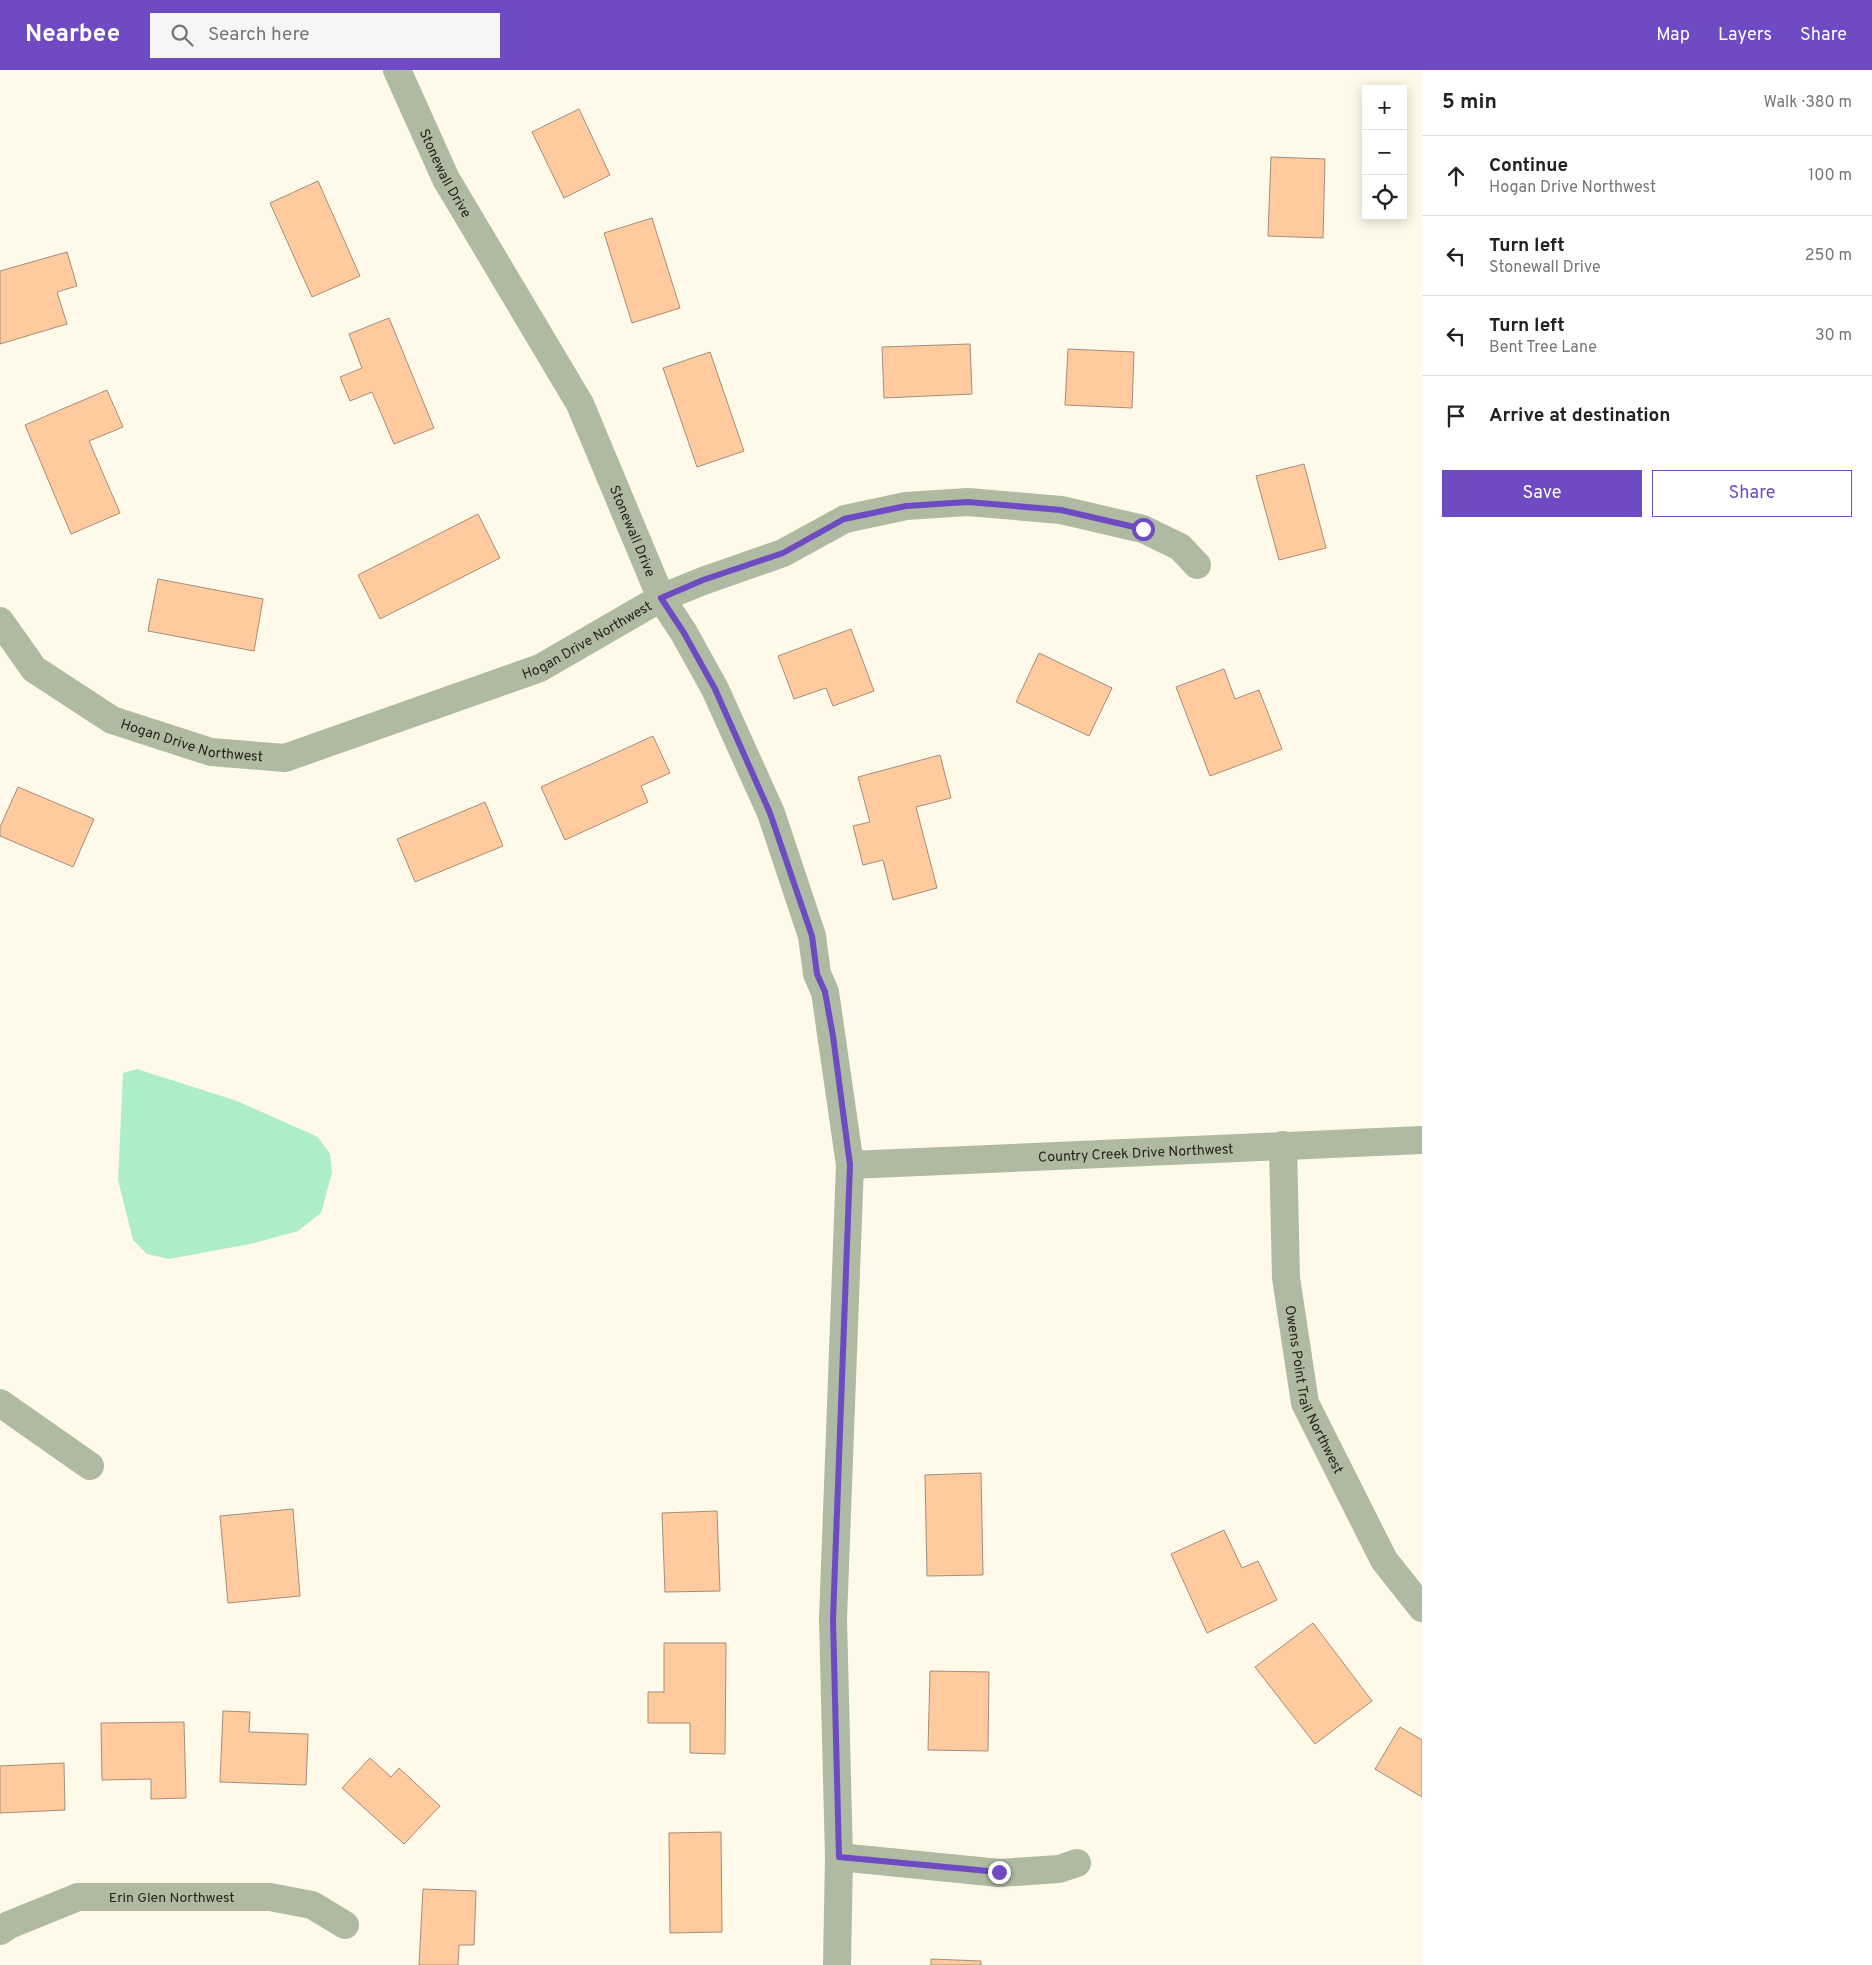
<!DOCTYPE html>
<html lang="en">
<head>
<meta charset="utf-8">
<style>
	:root { --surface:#fff; --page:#f6f6f6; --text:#222; --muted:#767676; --line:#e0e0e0; --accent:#6e4ac3 }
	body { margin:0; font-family:Overpass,sans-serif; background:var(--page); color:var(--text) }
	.controls { position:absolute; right:15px; top:15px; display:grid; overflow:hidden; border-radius:0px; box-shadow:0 2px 12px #0003 }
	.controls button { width:45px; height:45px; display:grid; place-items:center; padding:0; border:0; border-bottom:1px solid var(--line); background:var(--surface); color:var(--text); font:25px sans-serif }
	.stop { position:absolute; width:15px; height:15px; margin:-11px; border:4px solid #6e4ac3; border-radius:50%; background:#fff }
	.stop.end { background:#6e4ac3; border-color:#fff; box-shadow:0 1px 5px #0008 }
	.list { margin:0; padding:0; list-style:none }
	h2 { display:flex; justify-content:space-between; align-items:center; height:65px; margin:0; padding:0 20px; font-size:21px }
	h2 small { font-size:16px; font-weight:400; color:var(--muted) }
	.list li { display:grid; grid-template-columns:32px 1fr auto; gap:15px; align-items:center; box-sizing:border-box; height:80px; padding:0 20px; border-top:1px solid var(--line) }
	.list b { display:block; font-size:19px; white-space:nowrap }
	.list p { margin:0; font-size:16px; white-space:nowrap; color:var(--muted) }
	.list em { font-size:16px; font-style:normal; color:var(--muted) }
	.actions { display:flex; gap:10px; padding:15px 20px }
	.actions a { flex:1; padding:11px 0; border:1px solid var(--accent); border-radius:0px; text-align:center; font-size:18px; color:var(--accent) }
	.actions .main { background:var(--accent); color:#fff }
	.icon { flex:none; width:28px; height:28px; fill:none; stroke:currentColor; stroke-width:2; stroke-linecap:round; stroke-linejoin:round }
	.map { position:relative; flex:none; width:1422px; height:1895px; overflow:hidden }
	header { display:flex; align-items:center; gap:30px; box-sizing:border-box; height:70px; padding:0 25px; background:var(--accent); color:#fff }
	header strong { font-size:24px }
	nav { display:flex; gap:28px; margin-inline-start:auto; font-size:18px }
	.search { width:350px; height:45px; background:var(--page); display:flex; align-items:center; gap:12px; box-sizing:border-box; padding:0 18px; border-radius:0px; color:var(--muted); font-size:19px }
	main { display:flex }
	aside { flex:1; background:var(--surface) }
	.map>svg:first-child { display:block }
	.water { fill:#adeec9 }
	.building { fill:#feca9e; stroke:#a48e7b }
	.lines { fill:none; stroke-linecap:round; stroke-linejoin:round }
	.street { stroke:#aebaa1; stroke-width:28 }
	.route { stroke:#6e4ac3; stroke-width:6 }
	.labels { text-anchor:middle; stroke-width:4.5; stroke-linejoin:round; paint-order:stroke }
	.street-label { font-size:14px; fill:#262318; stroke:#fff }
</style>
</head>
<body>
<header>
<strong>Nearbee</strong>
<div class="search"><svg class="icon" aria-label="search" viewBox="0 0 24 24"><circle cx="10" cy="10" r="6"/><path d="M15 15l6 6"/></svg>Search here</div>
<nav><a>Map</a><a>Layers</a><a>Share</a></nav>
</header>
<main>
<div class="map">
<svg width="1422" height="1895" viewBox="0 0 1422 1895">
	<rect width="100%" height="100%" fill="#fef9e8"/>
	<path class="water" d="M137 999 237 1031 318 1067 330 1084 332 1103 321 1143 298 1161 250 1174 169 1189 147 1184 133 1170 118 1110 123 1003Z"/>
	<g class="building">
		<path d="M579 39 610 105 564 128 532 62Z"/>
		<path d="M1271 87 1325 89 1323 168 1268 166Z"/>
		<path d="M318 111 360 206 312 227 270 133Z"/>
		<path d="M652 148 680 238 632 253 604 163Z"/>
		<path d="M67 182 77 216 57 222 67 254 0 274V201Z"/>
		<path d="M389 248 434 358 394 374 372 322 350 331 340 307 362 298 349 264Z"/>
		<path d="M970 274 972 324 884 328 882 277Z"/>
		<path d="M1068 279 1134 282 1132 338 1065 335Z"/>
		<path d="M710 282 744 381 697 397 663 298Z"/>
		<path d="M107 320 123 357 89 371 120 443 71 464 25 355Z"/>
		<path d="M1304 394 1326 478 1279 490 1256 406Z"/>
		<path d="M478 444 500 488 380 549 358 505Z"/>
		<path d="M158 509 263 529 254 581 148 561Z"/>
		<path d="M851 559 874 621 833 636 826 618 794 629 778 586Z"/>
		<path d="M1039 583 1112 618 1089 666 1016 632Z"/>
		<path d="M1224 599 1235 629 1259 620 1282 679 1210 706 1176 617Z"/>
		<path d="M653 666 670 703 641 716 648 732 565 770 541 717Z"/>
		<path d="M940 685 951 728 916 737 937 818 893 830 883 790 863 795 853 756 870 752 858 707Z"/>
		<path d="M18 717 94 749 73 797 0 766V757Z"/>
		<path d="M485 732 503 776 415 812 397 769Z"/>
		<path d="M981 1403 983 1505 927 1506 925 1405Z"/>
		<path d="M293 1439 300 1526 228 1533 220 1446Z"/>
		<path d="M717 1441 720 1521 665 1522 662 1443Z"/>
		<path d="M1224 1460 1242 1498 1258 1491 1277 1530 1207 1563 1171 1484Z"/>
		<path d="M1313 1553 1372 1631 1315 1674 1255 1597Z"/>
		<path d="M664 1573H726L725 1684 690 1683V1653H648V1622H664Z"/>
		<path d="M930 1601 989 1602 988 1681 928 1680Z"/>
		<path d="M223 1641 250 1642 249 1662 308 1664 306 1715 220 1712Z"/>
		<path d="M184 1652 186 1728 151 1729V1709L102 1710 101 1653Z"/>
		<path d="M1400 1657 1422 1670V1727L1375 1699Z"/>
		<path d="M370 1688 391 1707 399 1698 440 1736 404 1774 342 1718Z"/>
		<path d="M64 1693 65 1740 0 1743V1696Z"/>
		<path d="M721 1762 722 1862 670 1863 669 1763Z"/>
		<path d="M423 1819 476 1821 474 1875H459L458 1895H419Z"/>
		<path d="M931 1889 981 1891V1895H931Z"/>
	</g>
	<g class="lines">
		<g class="street">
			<path id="s1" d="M397 0 446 109 580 334 661 528 684 563 715 619 771 743 812 866 817 904 825 922 850 1095 833 1549 839 1787 837 1895"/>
			<path id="s2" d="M0 551 34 599 112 650 211 682 285 688 540 598 661 528 703 511 783 483 845 449 906 436 968 432 1061 440 1143 459 1180 477 1197 495"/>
			<path id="s3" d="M1283 1075 1286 1208 1305 1333 1384 1490 1422 1538"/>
			<path id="s4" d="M850 1095 1422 1070"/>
			<path d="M0 1333 90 1396"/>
			<path d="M839 1787 999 1803 1059 1799 1077 1793"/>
			<path id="s5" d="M0 1861 9 1855 78 1827H270L312 1835 345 1855"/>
		</g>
	</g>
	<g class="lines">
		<path class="route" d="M999 1802 839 1787 833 1549 850 1095 833 966 825 922 817 904 812 866 770 743 715 619 684 563 661 528 703 510 783 483 844 449 906 436 968 432 1061 440 1143 459"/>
	</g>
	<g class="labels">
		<g class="street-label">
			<text dy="5" stroke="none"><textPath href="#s1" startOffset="114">Stonewall Drive</textPath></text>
			<text dy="5" stroke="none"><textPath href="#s1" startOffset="519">Stonewall Drive</textPath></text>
			<text dy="5" stroke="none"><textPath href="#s2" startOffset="655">Hogan Drive Northwest</textPath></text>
			<text dy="5" stroke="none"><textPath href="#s2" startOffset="235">Hogan Drive Northwest</textPath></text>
			<text dy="5" stroke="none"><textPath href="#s4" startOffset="286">Country Creek Drive Northwest</textPath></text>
			<text dy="5" stroke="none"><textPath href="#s3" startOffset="249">Owens Point Trail Northwest</textPath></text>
			<text dy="5" stroke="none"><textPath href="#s5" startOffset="179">Erin Glen Northwest</textPath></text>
		</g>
	</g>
</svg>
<div class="controls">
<button>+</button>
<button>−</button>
<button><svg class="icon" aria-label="locate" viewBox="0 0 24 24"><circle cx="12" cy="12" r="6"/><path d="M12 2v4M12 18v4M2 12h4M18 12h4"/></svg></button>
</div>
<div class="stop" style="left:1143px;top:459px"></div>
<div class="stop end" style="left:999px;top:1802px"></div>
</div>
<aside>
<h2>5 min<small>Walk · 380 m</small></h2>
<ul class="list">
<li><svg class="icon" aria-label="ahead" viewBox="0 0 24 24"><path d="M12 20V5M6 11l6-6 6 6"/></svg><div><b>Continue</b><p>Hogan Drive Northwest</p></div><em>100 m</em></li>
<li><svg class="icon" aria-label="left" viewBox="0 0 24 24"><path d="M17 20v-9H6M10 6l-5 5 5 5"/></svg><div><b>Turn left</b><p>Stonewall Drive</p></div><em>250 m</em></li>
<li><svg class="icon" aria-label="left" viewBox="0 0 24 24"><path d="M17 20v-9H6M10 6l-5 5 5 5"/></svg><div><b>Turn left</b><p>Bent Tree Lane</p></div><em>30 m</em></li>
<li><svg class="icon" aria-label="arrive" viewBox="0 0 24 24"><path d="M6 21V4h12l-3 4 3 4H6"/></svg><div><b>Arrive at destination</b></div></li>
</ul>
<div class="actions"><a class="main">Save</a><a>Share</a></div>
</aside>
</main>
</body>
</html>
